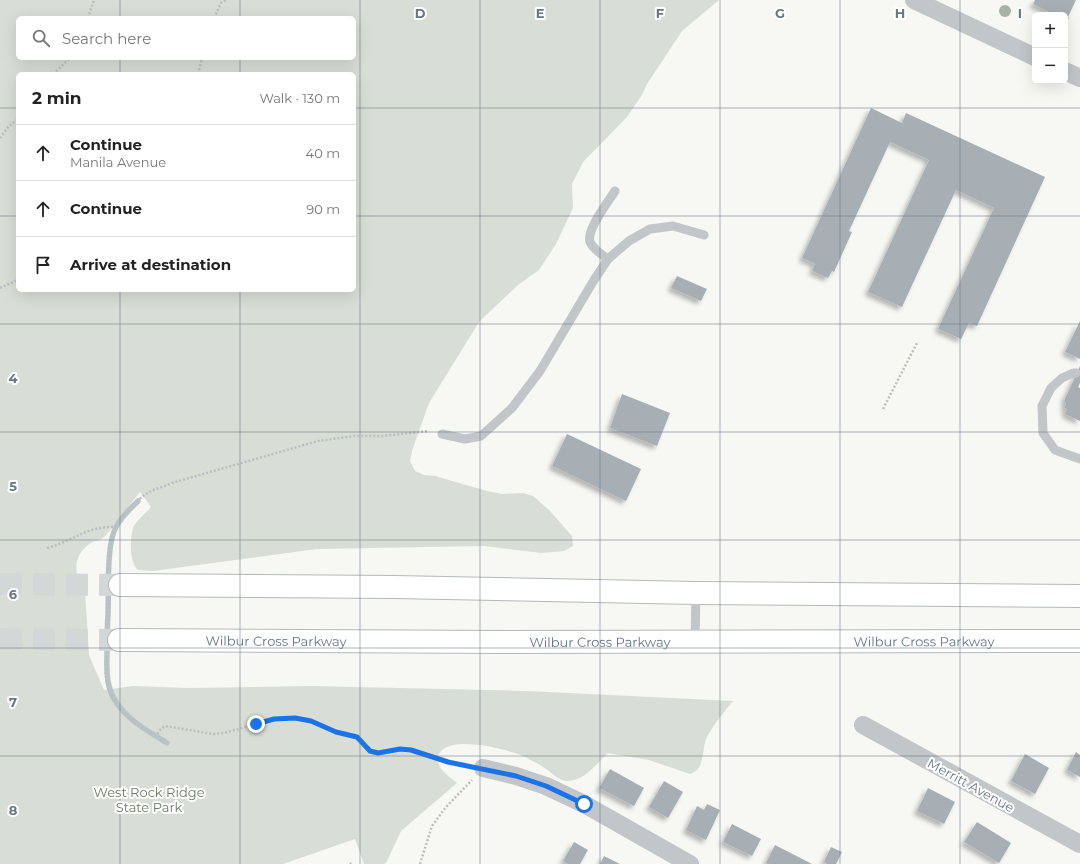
<!DOCTYPE html>
<html lang="en">
<head>
<meta charset="utf-8">
<style>
	:root { --surface:#fff; --page:#f6f6f6; --text:#222; --muted:#767676; --line:#e0e0e0 }
	body { margin:0; font-family:Montserrat,sans-serif; background:var(--page); color:var(--text) }
	.controls { position:absolute; right:12px; top:12px; display:grid; overflow:hidden; border-radius:6px; box-shadow:0 4px 16px #0002 }
	.controls button { width:36px; height:36px; display:grid; place-items:center; padding:0; border:0; border-bottom:1px solid var(--line); background:var(--surface); color:var(--text); font:20px sans-serif }
	.stop { position:absolute; width:12px; height:12px; margin:-9px; border:3px solid #1a73e8; border-radius:50%; background:#fff }
	.stop.end { background:#1a73e8; border-color:#fff; box-shadow:0 1px 4px #0008 }
	.list { margin:0; padding:0; list-style:none }
	h2 { display:flex; justify-content:space-between; align-items:center; height:52px; margin:0; padding:0 16px; font-size:17px }
	h2 small { font-size:13px; font-weight:400; color:var(--muted) }
	.list li { display:grid; grid-template-columns:26px 1fr auto; gap:12px; align-items:center; box-sizing:border-box; height:56px; padding:0 16px; border-top:1px solid var(--line) }
	.list b { display:block; font-size:15px; white-space:nowrap }
	.list p { margin:0; font-size:13px; white-space:nowrap; color:var(--muted) }
	.list em { font-size:13px; font-style:normal; color:var(--muted) }
	.icon { flex:none; width:22px; height:22px; fill:none; stroke:currentColor; stroke-width:2; stroke-linecap:round; stroke-linejoin:round }
	.map { position:relative; flex:none; width:1080px; height:864px; overflow:hidden }
	.search { position:absolute; background:var(--surface); box-shadow:0 4px 16px #0002; left:16px; top:16px; width:340px; height:44px; display:flex; align-items:center; gap:10px; box-sizing:border-box; padding:0 14px; border-radius:6px; color:var(--muted); font-size:15px }
	.panel { position:absolute; background:var(--surface); box-shadow:0 4px 16px #0002; left:16px; top:72px; width:340px; height:220px; border-radius:6px }
	.map>svg:first-child { display:block }
	.green { fill:#d8ded5; fill-rule:evenodd }
	.lines { fill:none; stroke-linecap:round; stroke-linejoin:round }
	.stream { stroke:#b9c4c8; stroke-width:5.5 }
	.building { fill:#a7afb5; filter:url(#shadow) }
	.highway-tunnel { stroke:#d3d7d8; stroke-width:22; stroke-dasharray:22 11; stroke-linecap:butt }
	.highway-casing { stroke:#b5b9bb; stroke-width:24 }
	.path { stroke:#bcbec0; stroke-width:2.5; stroke-dasharray:2 2; stroke-linecap:butt }
	.lane { stroke:#c2c6c9; stroke-width:9 }
	.street { stroke:#c2c6c9; stroke-width:18 }
	.highway { stroke:#fff; stroke-width:22 }
	.tree { fill:#a9b3a5 }
	.route { stroke:#1a73e8; stroke-width:5 }
	.grid { fill:none; stroke:#677784; stroke-width:1; stroke-opacity:0.55 }
	.labels { text-anchor:middle; stroke-width:4; stroke-linejoin:round; paint-order:stroke }
	.street-label { font-size:13px; fill:#677784; stroke:#fff }
	.park-label { font-size:13px; fill:#6a7b65; stroke:#fff }
	.grid-label { font-size:13px; text-anchor:middle; font-weight:bold; fill:#677784; stroke:#fff; stroke-width:4; stroke-linejoin:round; paint-order:stroke }
</style>
</head>
<body>
<div class="map">
<svg width="1080" height="864" viewBox="0 0 1080 864">
	<defs>
		<filter id="shadow"><feDropShadow dx="-3.5" dy="3.5" stdDeviation="2" flood-color="#0004"/></filter>
	</defs>
	<rect width="100%" height="100%" fill="#f7f7f4"/>
	<path class="green" d="M0 0H719L682 31 647 84 642 95 627 117 583 162 572 184 573 208 556 244 539 270 518 285 479 322 429 403 412 451 410 461 415 471 424 475 435 476 487 491 502 494 523 493 533 496 550 511 572 536 573 546 564 551 542 553 484 546 317 549 153 571 138 570C129 562 130 539 133 528 135 522 147 512 151 507L140 492C128 507 117 522 105 536 101 541 95 540 91 543 72 555 73 575 85 591L89 655 104 690 133 686 188 688 312 686 527 691 733 701C724 712 714 724 707 737 701 749 706 769 690 774L649 760 608 753C597 763 584 782 566 781 557 780 551 771 543 767 538 763 532 761 527 758 513 750 438 730 438 760 438 770 450 777 457 783L401 831 386 863 384 864H364L355 839 283 864H0ZM18 18H354V58H18ZM18 74H354V290H18Z"/>
	<g class="lines">
		<g class="stream">
			<path d="M108 613C109 591 106 545 116 527 121 517 130 509 138 501"/>
			<path d="M108 615C107 628 107 640 107 653 106 680 107 697 129 717 140 727 154 735 167 743"/>
		</g>
	</g>
	<g class="building">
		<path d="M1035 0H1076L1068 17 1069 18 1066 24H1065V15H1048L1049 12 1033 4Z"/>
		<path d="M871 108 902 123 906 113 1045 177 977 326 969 323 961 339 938 329 994 208 956 190 902 307 868 292 929 160 890 142 849 231 852 232 834 272 832 271 828 278 812 271 815 264 802 258Z"/>
		<path d="M677 276 707 289 701 301 671 288Z"/>
		<path d="M1080 321V359L1065 352Z"/>
		<path d="M1080 366V383L1078 387 1080 388V421L1065 414 1067 409 1064 408 1066 404 1065 402 1064 401Z"/>
		<path d="M622 394 670 413 657 446 610 428Z"/>
		<path d="M567 434 641 469 626 501 552 466Z"/>
		<path d="M1076 752 1080 755V777L1067 770Z"/>
		<path d="M1025 754 1049 768 1035 794 1011 781Z"/>
		<path d="M610 769 644 788 634 806 599 788Z"/>
		<path d="M664 781 683 792 668 818 649 807Z"/>
		<path d="M928 788 955 802 944 824 917 811Z"/>
		<path d="M707 804 720 810 706 840 686 830 697 806 704 810Z"/>
		<path d="M977 822 1011 843 999 863 964 842Z"/>
		<path d="M732 824 761 839 752 856 723 842Z"/>
		<path d="M574 842 588 850 580 864H568L563 861Z"/>
		<path d="M775 845 812 864H768L766 863Z"/>
		<path d="M831 847 842 852 836 864H827L824 862Z"/>
		<path d="M604 856 620 864H600Z"/>
	</g>
	<g class="lines">
		<g class="highway-tunnel">
			<path d="M0 584 120 585"/>
			<path d="M0 639 119 640"/>
		</g>
		<g class="highway-casing">
			<g id="highway">
				<path d="M120 585 394 587 696 593 1080 596"/>
				<path id="s1" d="M119 640 505 642 1080 641"/>
			</g>
		</g>
		<g class="path">
			<path d="M88 18 94 0"/>
			<path d="M214 18 221 3 226 0"/>
			<path d="M53 74 70 58"/>
			<path d="M198 74 202 58"/>
			<path d="M0 138 9 126 18 119"/>
			<path d="M0 288 18 280"/>
			<path d="M883 409 917 343"/>
			<path d="M47 548C74 541 85 526 116 527"/>
			<path d="M109 569C110 558 109 545 112 535 117 520 133 503 146 494 153 489 163 487 172 483L318 441 354 436H383L429 431"/>
			<path d="M108 625V602"/>
			<path d="M107 656C106 665 105 675 107 684 113 709 136 724 156 736L160 730 165 726 213 734 224 733 274 719 295 717 311 721 336 732 357 737 370 751 378 753 400 749 411 750 448 762 465 765"/>
			<path d="M350 863 351 864"/>
			<path d="M420 864 432 826 446 807 472 780"/>
		</g>
		<g class="lane">
			<path d="M608 259C602 255 593 249 590 242 586 230 608 202 615 191"/>
			<path d="M1076 373H1073L1062 378 1051 388 1042 406 1043 433 1055 450 1080 459"/>
			<path d="M442 434 465 439 481 436 512 408 540 371 594 280 608 259 629 241 650 229 673 226 704 235"/>
			<path d="M695 642 696 593"/>
		</g>
		<g class="street">
			<path d="M914 0 1035 57"/>
			<path d="M1065 71 1080 78"/>
			<path d="M863 725 1080 844"/>
			<path d="M483 768 516 776 546 786 584 804 690 864"/>
		</g>
		<use href="#highway" class="highway"/>
	</g>
	<circle class="tree" cx="1005" cy="11" r="6"/>
	<g class="lines">
		<path class="route" d="M256 724 274 719 295 718 311 721 336 732 357 737 370 751 378 753 400 749 411 750 448 762 516 776 546 786 584 804"/>
	</g>
	<path class="grid" d="M120 0V18M240 0V18M360 0V864M480 0V864M600 0V864M720 0V864M840 0V864M960 0V864M120 58V74M240 58V74M0 108H18M354 108H1080M0 216H18M354 216H1080M120 290V864M240 290V864M0 324H1080M0 432H1080M0 540H1080M0 648H1080M0 756H1080"/>
	<g class="labels">
		<g class="street-label">
			<text dy="5" stroke="none"><textPath href="#s1" startOffset="157">Wilbur Cross Parkway</textPath></text>
			<text dy="5" stroke="none"><textPath href="#s1" startOffset="481">Wilbur Cross Parkway</textPath></text>
			<text dy="5" stroke="none"><textPath href="#s1" startOffset="805">Wilbur Cross Parkway</textPath></text>
			<text transform="translate(971 785) rotate(29)" y="5">Merritt Avenue</text>
		</g>
		<g class="park-label">
			<text x="149" y="797">West Rock Ridge<tspan x="149" dy="15">State Park</tspan></text>
		</g>
	</g>
	<g class="grid-label">
		<text x="420" y="18">D</text>
		<text x="540" y="18">E</text>
		<text x="660" y="18">F</text>
		<text x="780" y="18">G</text>
		<text x="900" y="18">H</text>
		<text x="1020" y="18">I</text>
		<text x="13" y="383">4</text>
		<text x="13" y="491">5</text>
		<text x="13" y="599">6</text>
		<text x="13" y="707">7</text>
		<text x="13" y="815">8</text>
	</g>
</svg>
<div class="controls">
<button>+</button>
<button>−</button>
</div>
<div class="stop" style="left:584px;top:804px"></div>
<div class="stop end" style="left:256px;top:724px"></div>
<div class="search"><svg class="icon" aria-label="search" viewBox="0 0 24 24"><circle cx="10" cy="10" r="6"/><path d="M15 15l6 6"/></svg>Search here</div>
<section class="panel">
<h2>2 min<small>Walk · 130 m</small></h2>
<ul class="list">
<li><svg class="icon" aria-label="ahead" viewBox="0 0 24 24"><path d="M12 20V5M6 11l6-6 6 6"/></svg><div><b>Continue</b><p>Manila Avenue</p></div><em>40 m</em></li>
<li><svg class="icon" aria-label="ahead" viewBox="0 0 24 24"><path d="M12 20V5M6 11l6-6 6 6"/></svg><div><b>Continue</b></div><em>90 m</em></li>
<li><svg class="icon" aria-label="arrive" viewBox="0 0 24 24"><path d="M6 21V4h12l-3 4 3 4H6"/></svg><div><b>Arrive at destination</b></div></li>
</ul>
</section>
</div>
</body>
</html>
